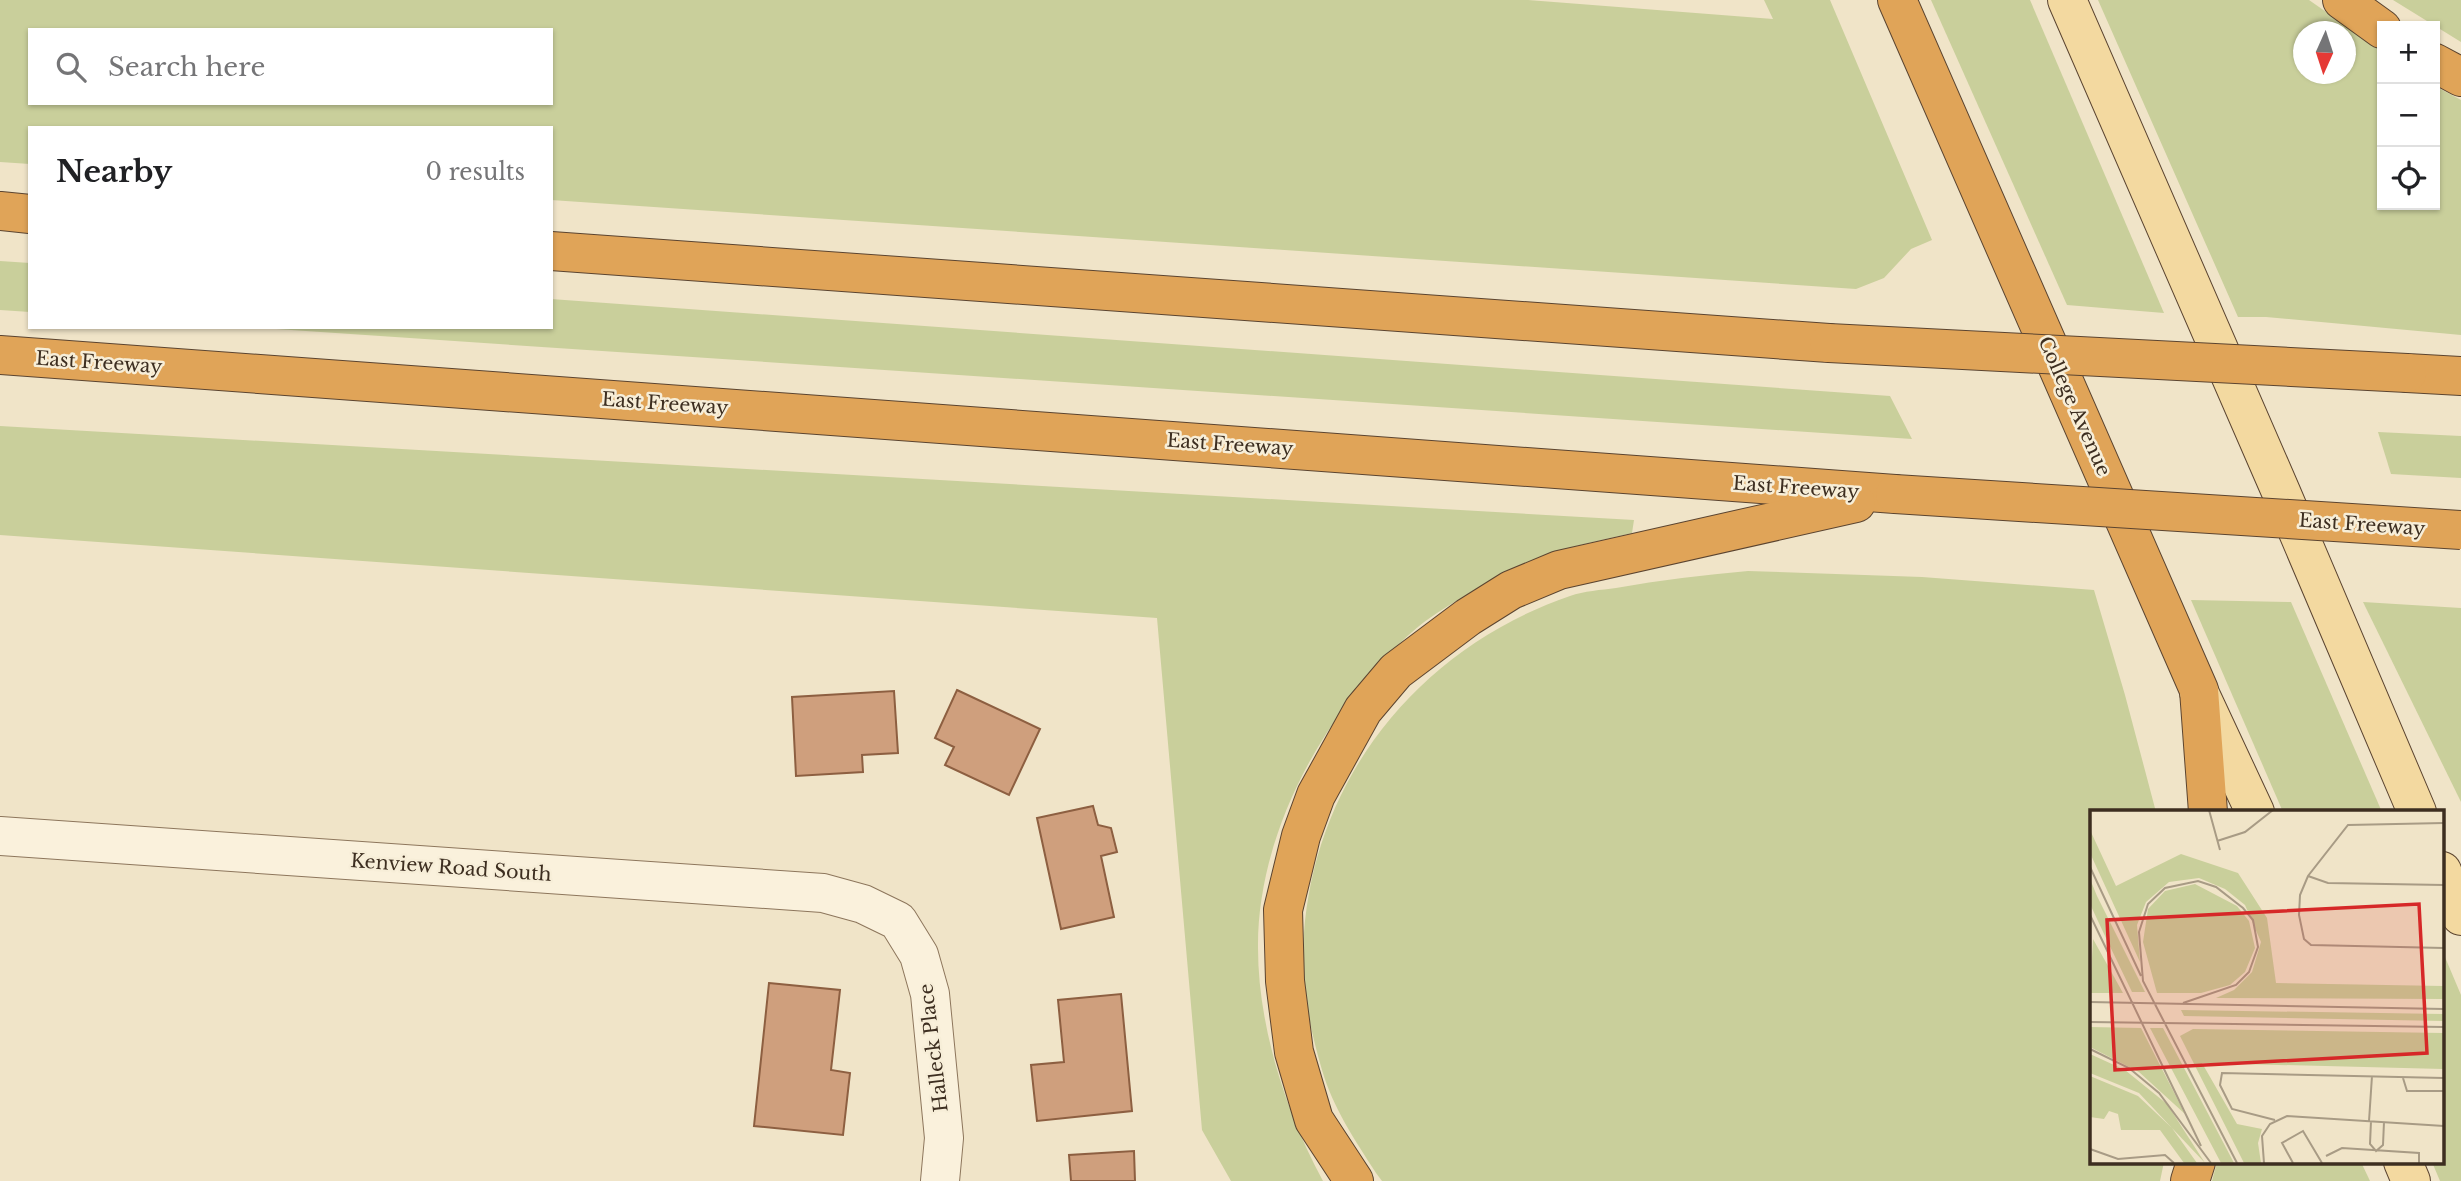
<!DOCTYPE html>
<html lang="en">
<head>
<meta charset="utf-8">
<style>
	:root { --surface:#fff; --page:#f6f6f6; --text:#202124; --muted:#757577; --line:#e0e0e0 }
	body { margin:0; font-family:"Libre Baskerville",serif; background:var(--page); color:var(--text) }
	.controls { position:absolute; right:21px; top:21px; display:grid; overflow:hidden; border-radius:0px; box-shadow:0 2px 5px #0004 }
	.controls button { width:63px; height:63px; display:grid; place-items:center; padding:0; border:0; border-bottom:2px solid var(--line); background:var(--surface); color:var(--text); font:35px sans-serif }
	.compass { position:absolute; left:2293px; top:21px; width:63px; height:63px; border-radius:50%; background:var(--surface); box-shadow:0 2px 5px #0004; rotate:183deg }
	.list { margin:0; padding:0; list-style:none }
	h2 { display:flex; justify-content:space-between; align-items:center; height:91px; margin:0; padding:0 28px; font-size:30px }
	h2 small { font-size:23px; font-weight:400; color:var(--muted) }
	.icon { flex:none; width:38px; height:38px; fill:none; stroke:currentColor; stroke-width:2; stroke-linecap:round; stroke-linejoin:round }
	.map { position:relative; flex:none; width:2461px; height:1181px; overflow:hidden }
	.search { position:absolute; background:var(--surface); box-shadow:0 2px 5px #0004; left:28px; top:28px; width:525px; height:77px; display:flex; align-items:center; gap:18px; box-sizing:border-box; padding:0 24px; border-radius:0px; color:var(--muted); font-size:26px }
	.panel { position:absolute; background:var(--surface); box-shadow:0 2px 5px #0004; left:28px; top:126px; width:525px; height:203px; border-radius:0px }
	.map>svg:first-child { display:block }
	.green { fill:#c9cf9b; fill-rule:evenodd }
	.building { fill:#cf9f7d; stroke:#8d5f41; stroke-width:2 }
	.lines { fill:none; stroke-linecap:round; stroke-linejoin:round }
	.minor-casing { stroke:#8d765c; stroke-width:40 }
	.major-casing { stroke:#5b4430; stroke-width:40 }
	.highway-casing { stroke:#5b4430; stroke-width:40 }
	.minor { stroke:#faf1dc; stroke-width:38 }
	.major { stroke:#f3d9a0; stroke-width:38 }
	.highway { stroke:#e0a458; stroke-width:38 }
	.highway-bridge-casing { stroke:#5b4430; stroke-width:40; stroke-linecap:butt }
	.highway-bridge { stroke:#e0a458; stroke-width:38 }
	.labels { text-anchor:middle; stroke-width:5; stroke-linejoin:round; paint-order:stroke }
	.street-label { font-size:19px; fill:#3d2e20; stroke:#f7eed8 }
	.inset-road { fill:none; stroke:#a89b85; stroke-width:2 }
	.view { fill:#d62828; fill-opacity:0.15; stroke:#d62828; stroke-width:3.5 }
	.inset-edge { fill:none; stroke:#3d2e20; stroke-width:3.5 }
</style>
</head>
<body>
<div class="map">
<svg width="2461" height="1181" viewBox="0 0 2461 1181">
	<rect width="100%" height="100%" fill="#f0e4c8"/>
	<g class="green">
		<path d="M0 0H1528L1773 19 1764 0H1830L1932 240 1911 249 1884 278 1856 289 551 200V128H30V164L0 162ZM30 30H551V103H30Z"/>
		<path d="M1931 0H2030L2164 313 2067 305Z"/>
		<path d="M2098 0H2309L2382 51V205H2435V86L2461 100V335L2266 317H2238ZM2304 32H2346V74H2304Z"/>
		<path d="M2393 0H2461V42Z"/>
		<path d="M0 261 30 263V312L0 310Z"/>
		<path d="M551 299 1890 396 1912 439 245 327H551Z"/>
		<path d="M0 426 1634 520 1632 533C1604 540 1573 545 1545 556 1507 571 1471 591 1437 613 1402 636 1373 670 1348 703 1296 770 1257 862 1258 948 1258 1026 1286 1113 1323 1181H1231L1202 1130 1157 618 0 535Z"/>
		<path d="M2378 432 2461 436V478L2391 474Z"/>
		<path d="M1748 571 1922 577 2094 590 2125 695 2156 812H2092V1162H2164L2160 1181H1382L1376 1173C1355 1140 1333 1108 1322 1070 1312 1036 1303 996 1303 961 1303 792 1412 650 1570 596 1584 591 1601 590 1616 588 1660 580 1704 575 1748 571Z"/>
		<path d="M2191 600 2291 602 2382 812H2283Z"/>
		<path d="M2363 602 2461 608V802Z"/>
		<path d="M2442 950 2461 995V1181H2440L2432 1162H2442Z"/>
		<path d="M2217 1162H2361L2370 1181H2212Z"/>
	</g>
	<g class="building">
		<path d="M957 690 1040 729 1009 795 945 765 954 747 935 738Z"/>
		<path d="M894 691 898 753 862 755 863 772 796 776 792 697Z"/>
		<path d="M1093 806 1098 825 1111 828 1117 852 1101 856 1114 917 1061 929 1037 818Z"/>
		<path d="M769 983 840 990 831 1070 850 1073 843 1135 754 1126Z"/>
		<path d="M1121 994 1132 1111 1037 1121 1031 1065 1064 1062 1058 1000Z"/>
		<path d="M1134 1151 1135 1181H1071L1069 1155Z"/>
	</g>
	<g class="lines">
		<g class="minor-casing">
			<path id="minor" d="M0 836 823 893 863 904 898 921 919 955 930 994 944 1138 940 1181"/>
		</g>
		<g class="major-casing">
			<g id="major">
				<path d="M2067 0 2281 492 2417 812"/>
				<path d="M2199 692 2255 812"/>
				<path d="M2442 871 2461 916"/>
				<path d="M2403 1162 2411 1181"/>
			</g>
		</g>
		<g class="highway-casing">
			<g id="highway">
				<path d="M1897 0 2199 690 2208 812"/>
				<path d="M2342 0 2382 29"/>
				<path d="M2435 63 2461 77"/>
				<path d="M0 211 30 214"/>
				<path d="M551 251 1829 343"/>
				<path d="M0 355 1895 494"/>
				<path d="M2407 373 2461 376"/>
				<path d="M1354 1181 1314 1120 1294 1052 1285 981 1283 910 1301 836 1316 795 1363 710 1396 671 1468 617 1511 590 1559 570 1856 503"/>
				<path d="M2190 1181 2196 1162"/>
			</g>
		</g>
		<use href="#minor" class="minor"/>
		<use href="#major" class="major"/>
		<use href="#highway" class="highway"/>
		<g class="highway-bridge-casing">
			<g id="highway-bridge">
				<path d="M1829 343 2407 373"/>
				<path d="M1895 494 2461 530"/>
			</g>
		</g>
		<use href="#highway-bridge" class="highway-bridge"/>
	</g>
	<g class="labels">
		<g class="street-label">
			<text transform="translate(99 362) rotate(4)" y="7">East Freeway</text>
			<text transform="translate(665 403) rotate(4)" y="7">East Freeway</text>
			<text transform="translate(2075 406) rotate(66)" y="7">College Avenue</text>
			<text transform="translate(1230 444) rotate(4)" y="7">East Freeway</text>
			<text transform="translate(1796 487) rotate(4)" y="7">East Freeway</text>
			<text transform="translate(2362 524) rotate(4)" y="7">East Freeway</text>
			<text transform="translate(451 867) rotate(4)" y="7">Kenview Road South</text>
			<text transform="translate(933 1048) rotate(-97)" y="7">Halleck Place</text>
		</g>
	</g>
	<g transform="translate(2090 810)">
		<rect width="354" height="354" fill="#f0e4c8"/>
		<path d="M0 20 26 76 91 44 148 63 177 108 186 173 353 176V189L126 188 144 180 162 162 171 132 155 95 135 79 109 68 79 72 56 92 47 115 50 152 0 43ZM0 69 7 86 55 182H42L15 126 0 94ZM105 74 147 96 159 111 165 138 155 162 140 175 111 183H67L53 132 58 99 75 81ZM3 129 33 183H0ZM91 200 353 204 354 211 94 206ZM0 217 51 218 95 304 49 262 0 237ZM60 218H73L144 353H131ZM103 219 353 223V259L112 253 147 314 172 319 168 333 171 353H154L90 226ZM0 244 35 260 77 294 115 353 49 283 0 263ZM0 266 48 286 82 318 107 353H94L70 320H31L28 304 19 301 14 309 0 307Z" fill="#c9cf9b"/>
		<path class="inset-road" d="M119 0 130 40M354 13 258 15 218 66 210 85 209 105 214 129 221 135 354 138M127 31 155 22 183 0M0 57 51 166M218 66 238 73 354 75M0 105 111 336M0 192 354 199M93 193 146 175 159 162 168 137 163 110 153 98 126 77 108 71 75 78 58 94 49 122 53 171 147 353M0 212 354 217M0 239 39 258 69 283 121 353M313 268 317 281H354M185 310 142 299 130 275 132 263 354 268M279 311 282 266M281 311 280 334 286 341 293 335 294 312M0 339 28 349 75 345 84 353M236 346 252 338 329 343V353M174 353 172 326 180 314 197 306 354 316M203 353 192 333 213 321 232 353"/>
		<path class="view" d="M329 94 337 243 25 260 17 110Z"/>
		<rect width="354" height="354" class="inset-edge"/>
	</g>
</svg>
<div class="controls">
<button>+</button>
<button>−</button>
<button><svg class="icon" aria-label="locate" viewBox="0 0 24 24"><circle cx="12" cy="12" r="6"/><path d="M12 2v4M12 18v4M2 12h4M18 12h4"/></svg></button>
</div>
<svg class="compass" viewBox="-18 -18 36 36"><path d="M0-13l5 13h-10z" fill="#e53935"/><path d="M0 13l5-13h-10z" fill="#757577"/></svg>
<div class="search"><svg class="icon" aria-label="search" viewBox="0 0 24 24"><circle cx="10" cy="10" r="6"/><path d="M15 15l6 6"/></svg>Search here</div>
<section class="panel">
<h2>Nearby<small>0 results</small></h2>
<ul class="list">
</ul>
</section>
</div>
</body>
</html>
